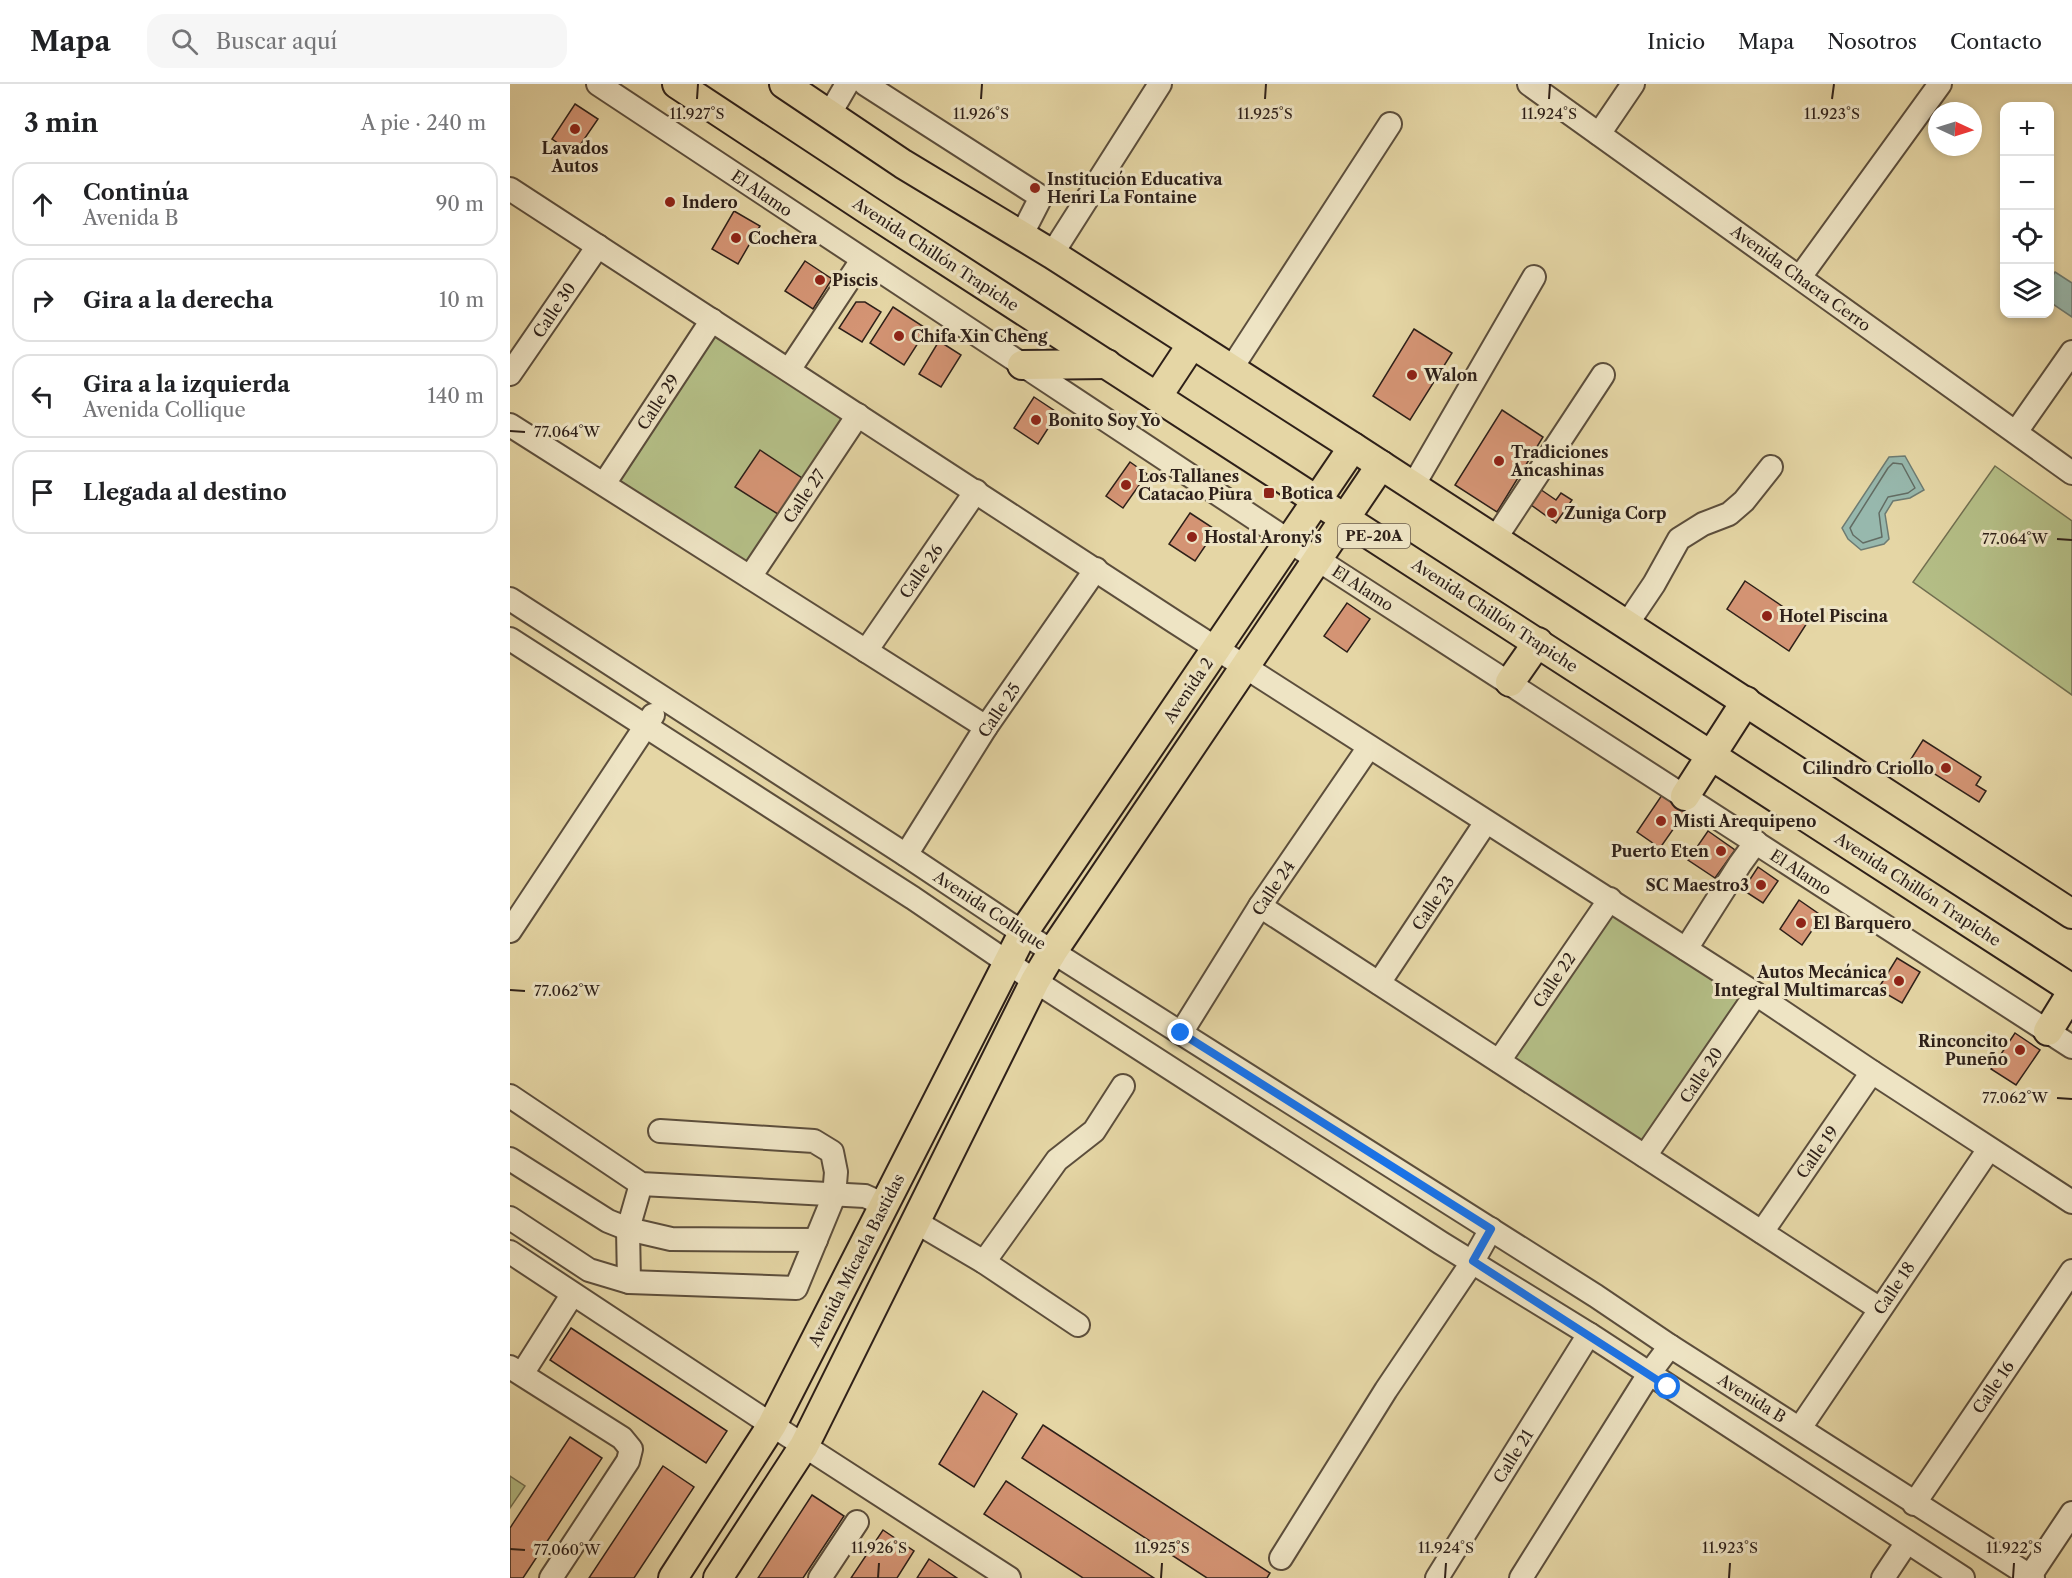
<!DOCTYPE html>
<html lang="es">
<head>
<meta charset="utf-8">
<style>
	:root { --surface:#fff; --page:#f6f6f6; --text:#202124; --muted:#757577; --line:#e0e0e0 }
	body { margin:0; font-family:"Libre Caslon Text",serif; background:var(--page); color:var(--text) }
	.controls { position:absolute; right:18px; top:18px; display:grid; overflow:hidden; border-radius:12px; box-shadow:0 3px 9px #0003 }
	.controls button { width:54px; height:54px; display:grid; place-items:center; padding:0; border:0; border-bottom:2px solid var(--line); background:var(--surface); color:var(--text); font:30px sans-serif }
	.compass { position:absolute; left:1418px; top:18px; width:54px; height:54px; border-radius:50%; background:var(--surface); box-shadow:0 3px 9px #0003; rotate:94deg }
	.stop { position:absolute; width:18px; height:18px; margin:-14px; border:4px solid #1a73e8; border-radius:50%; background:#fff }
	.stop.end { background:#1a73e8; border-color:#fff; box-shadow:0 2px 6px #0008 }
	.list { margin:0; padding:0; list-style:none }
	h2 { display:flex; justify-content:space-between; align-items:center; height:78px; margin:0; padding:0 24px; font-size:26px }
	h2 small { font-size:20px; font-weight:400; color:var(--muted) }
	.list li { display:grid; grid-template-columns:39px 1fr auto; gap:18px; align-items:center; box-sizing:border-box; height:84px; margin:0 12px 12px; padding:0 12px; border:2px solid var(--line); border-radius:18px }
	.list b { display:block; font-size:22px; white-space:nowrap }
	.list p { margin:0; font-size:20px; white-space:nowrap; color:var(--muted) }
	.list em { font-size:20px; font-style:normal; color:var(--muted) }
	.icon { flex:none; width:33px; height:33px; fill:none; stroke:currentColor; stroke-width:2; stroke-linecap:round; stroke-linejoin:round }
	.map { position:relative; flex:none; width:1562px; height:1494px; overflow:hidden }
	header { display:flex; align-items:center; gap:36px; box-sizing:border-box; height:84px; padding:0 30px; background:var(--surface); border-bottom:2px solid var(--line) }
	header strong { font-size:28px }
	nav { display:flex; gap:33px; margin-inline-start:auto; font-size:21px }
	.search { width:420px; height:54px; background:var(--page); display:flex; align-items:center; gap:15px; box-sizing:border-box; padding:0 21px; border-radius:18px; color:var(--muted); font-size:22px }
	main { display:flex }
	aside { flex:1; background:var(--surface) }
	.map>svg:first-child { display:block }
	.green { fill:#b4be86; stroke:#716f50; stroke-width:1.5 }
	.water { fill:#97b8ad; stroke:#6d7b72; stroke-width:1.5 }
	.lines { fill:none; stroke-linecap:round; stroke-linejoin:round }
	.shore { stroke:#626c63; stroke-width:1.5 }
	.building { fill:#d49474; stroke:#2e2019; stroke-width:1.5 }
	.minor-casing { stroke:#5c4e3c; stroke-width:26 }
	.major-casing { stroke:#2e2019; stroke-width:32 }
	.minor { stroke:#eee4c4; stroke-width:22 }
	.major { stroke:#e5d6a5; stroke-width:28 }
	.route { stroke:#1a73e8; stroke-width:8 }
	.ticks { fill:none; stroke:#2e2019; stroke-width:2 }
	.poi-dot { fill:#8f2418; stroke:#eee4c4; stroke-width:2 }
	.labels { text-anchor:middle; stroke-width:6; stroke-linejoin:round; paint-order:stroke }
	.shield { fill:#eee4c4; stroke:#685b4c; stroke-width:1.5 }
	.shield-label { font-size:15px; font-weight:bold; fill:#2e2019 }
	.poi-label { font-size:16px; font-weight:bold; fill:#2e2019; stroke:#eee4c4; text-anchor:start }
	.street-label { font-size:16px; fill:#2e2019; stroke:#eee4c4 }
	.ticks-label { font-size:15px; text-anchor:middle; fill:#2e2019; stroke:#eee4c4; stroke-width:6; stroke-linejoin:round; paint-order:stroke }
</style>
</head>
<body>
<header>
<strong>Mapa</strong>
<div class="search"><svg class="icon" aria-label="search" viewBox="0 0 24 24"><circle cx="10" cy="10" r="6"/><path d="M15 15l6 6"/></svg>Buscar aquí</div>
<nav><a>Inicio</a><a>Mapa</a><a>Nosotros</a><a>Contacto</a></nav>
</header>
<main>
<aside>
<h2>3 min<small>A pie · 240 m</small></h2>
<ul class="list">
<li><svg class="icon" aria-label="ahead" viewBox="0 0 24 24"><path d="M12 20V5M6 11l6-6 6 6"/></svg><div><b>Continúa</b><p>Avenida B</p></div><em>90 m</em></li>
<li><svg class="icon" aria-label="right" viewBox="0 0 24 24"><path d="M7 20v-9h11M14 6l5 5-5 5"/></svg><div><b>Gira a la derecha</b></div><em>10 m</em></li>
<li><svg class="icon" aria-label="left" viewBox="0 0 24 24"><path d="M17 20v-9H6M10 6l-5 5 5 5"/></svg><div><b>Gira a la izquierda</b><p>Avenida Collique</p></div><em>140 m</em></li>
<li><svg class="icon" aria-label="arrive" viewBox="0 0 24 24"><path d="M6 21V4h12l-3 4 3 4H6"/></svg><div><b>Llegada al destino</b></div></li>
</ul>
</aside>
<div class="map">
<svg width="1562" height="1494" viewBox="0 0 1562 1494">
	<rect width="100%" height="100%" fill="#e5d6a5"/>
	<filter id="stains"><feTurbulence type="fractalNoise" baseFrequency=".00333" numOctaves="4"/><feColorMatrix values="0 0 0 0 .2 0 0 0 0 .09 0 0 0 0 .02 0 0 0 .5 -.17"/></filter>
	<radialGradient id="worn" r=".72"><stop offset=".6" stop-color="#630" stop-opacity="0"/><stop offset="1" stop-color="#630" stop-opacity=".3"/></radialGradient>
	<g class="green">
		<path d="M202 247 337 336 239 481 107 395Z"/>
		<path d="M1485 382 1562 437V611L1403 498Z"/>
		<path d="M1100 827 1230 915 1132 1061 1002 973Z"/>
		<path d="M0 1392 15 1402 0 1424Z"/>
	</g>
	<g class="water">
		<path d="M1545 188 1562 199V233L1540 218V197Z"/>
		<path d="M1395 372 1414 406 1400 414 1383 417 1375 430 1379 455 1374 460 1351 466 1338 455 1332 444 1379 373Z"/>
	</g>
	<g class="lines">
		<path class="shore" d="M1383 379 1392 380 1405 404 1398 409 1378 413 1369 429 1372 453 1353 459 1343 451 1340 444 1378 384Z"/>
	</g>
	<g class="building">
		<path d="M65 20 88 35 64 70 42 55Z"/>
		<path d="M224 127 250 142 228 180 202 165Z"/>
		<path d="M295 177 322 195 303 225 275 207Z"/>
		<path d="M346 218H355L371 228 352 258 329 244Z"/>
		<path d="M383 223 417 245 394 281 360 259Z"/>
		<path d="M904 245 942 269 900 336 863 312Z"/>
		<path d="M429 257 451 271 431 303 409 290Z"/>
		<path d="M524 313 548 329 528 360 504 344Z"/>
		<path d="M992 326 1033 353 987 428 945 401Z"/>
		<path d="M250 366 295 396 271 432 225 403Z"/>
		<path d="M620 378 637 390 613 424 596 412Z"/>
		<path d="M1027 403 1046 416 1051 409 1062 416 1046 439 1017 418Z"/>
		<path d="M680 429 706 446 685 477 659 460Z"/>
		<path d="M1235 497 1297 539 1279 567 1217 525Z"/>
		<path d="M837 519 860 535 837 568 814 552Z"/>
		<path d="M1413 656 1471 693 1466 701 1476 707 1469 718 1401 675Z"/>
		<path d="M1152 711 1176 727 1150 764 1127 748Z"/>
		<path d="M1198 747 1225 766 1205 794 1178 776Z"/>
		<path d="M1248 783 1268 797 1253 819 1233 806Z"/>
		<path d="M1289 816 1312 832 1292 861 1270 845Z"/>
		<path d="M1387 874 1410 888 1392 919 1368 905Z"/>
		<path d="M1505 949 1530 966 1506 1001 1481 985Z"/>
		<path d="M61 1244 217 1347 196 1379 40 1276Z"/>
		<path d="M473 1307 507 1330 464 1403 429 1380Z"/>
		<path d="M533 1341 760 1489 757 1494H697L512 1374Z"/>
		<path d="M60 1353 92 1374 13 1494H0V1444Z"/>
		<path d="M153 1382 184 1403 124 1494H79Z"/>
		<path d="M496 1397 644 1494H573L474 1430Z"/>
		<path d="M302 1411 334 1432 293 1494H248Z"/>
		<path d="M373 1446 404 1467 387 1494H341Z"/>
		<path d="M419 1475 447 1494H407Z"/>
	</g>
	<g class="lines">
		<g class="minor-casing">
			<g id="minor">
				<path d="M88 0 779 457 1562 963"/>
				<path d="M355 0 531 113 511 152"/>
				<path d="M1019 0 1562 389"/>
				<path d="M319 31 337 0"/>
				<path d="M1089 50 1123 0"/>
				<path d="M0 105 665 538 1246 910 1362 988 1562 1118"/>
				<path d="M542 170 650 0"/>
				<path d="M1290 193 1430 0"/>
				<path d="M721 285 880 40"/>
				<path d="M279 286 352 176"/>
				<path d="M0 290 88 162"/>
				<path d="M0 341 476 643"/>
				<path d="M1506 348 1562 268"/>
				<path d="M94 400 202 236"/>
				<path d="M903 402 1024 193"/>
				<path d="M985 455 1093 291"/>
				<path d="M240 493 348 331"/>
				<path d="M0 515 396 771 513 849 1086 1212 1160 1262 1523 1494"/>
				<path d="M1117 540 1144 500 1169 455 1193 440 1219 430 1234 417 1261 383"/>
				<path d="M0 555 403 814 525 897 931 1159 1079 1250 1453 1494"/>
				<path d="M356 567 466 407"/>
				<path d="M396 771 476 643 586 485"/>
				<path d="M750 822 1370 1225"/>
				<path d="M0 847 143 631"/>
				<path d="M1176 865 1230 780 1246 758"/>
				<path d="M869 899 976 738"/>
				<path d="M671 949 750 822 859 663"/>
				<path d="M989 977 1100 815"/>
				<path d="M0 1012 131 1100 355 1112 375 1121"/>
				<path d="M1135 1072 1246 910"/>
				<path d="M0 1075 98 1137 118 1145 161 1155 306 1156"/>
				<path d="M0 1134 79 1186 119 1198 286 1204 324 1112 326 1088 322 1068 304 1057 150 1047"/>
				<path d="M406 1138 474 1178 568 1241"/>
				<path d="M1252 1148 1362 988"/>
				<path d="M0 1168 262 1341 499 1494"/>
				<path d="M474 1178 547 1076 584 1047 613 1002"/>
				<path d="M119 1198 118 1145 131 1100"/>
				<path d="M0 1283 112 1354 121 1365 118 1377 41 1494"/>
				<path d="M12 1290 62 1211"/>
				<path d="M1290 1344 1479 1065"/>
				<path d="M1404 1420 1562 1187"/>
				<path d="M771 1474 876 1306 963 1177 981 1145"/>
				<path d="M1520 1492 1562 1429"/>
				<path d="M310 1494 347 1438"/>
				<path d="M927 1494 1079 1250"/>
				<path d="M1011 1494 1139 1290 1160 1262"/>
				<path d="M1373 1494 1397 1458"/>
			</g>
		</g>
		<g class="major-casing">
			<g id="major">
				<path d="M167 0 361 128 1562 905"/>
				<path d="M274 0 393 80 542 170 843 363 1562 830"/>
				<path d="M512 281 597 280"/>
				<path d="M647 313 682 260"/>
				<path d="M1000 598 1028 558"/>
				<path d="M1175 712 1236 617"/>
				<path d="M1538 947 1562 908"/>
				<path d="M163 1494 262 1341 513 849 843 363"/>
				<path d="M208 1494 294 1362 525 897 543 867 871 381"/>
			</g>
		</g>
		<use href="#minor" class="minor"/>
		<use href="#major" class="major"/>
	</g>
	<g class="lines">
		<path class="route" d="M671 949 981 1145 963 1177 1158 1303"/>
	</g>
	<path class="ticks" d="M187 15 188 0M471 15 472 0M755 15 756 0M1039 15 1040 0M1322 15 1324 0M0 347 15 348M1547 455 1562 456M0 906 15 907M1547 1014 1562 1015M0 1465 15 1466M368 1494 369 1479M651 1494 652 1479M935 1494 936 1479M1219 1494 1220 1479M1503 1494 1504 1479"/>
	<g class="poi-dot">
		<circle cx="65" cy="45" r="6"/>
		<circle cx="525" cy="104" r="6"/>
		<circle cx="160" cy="118" r="6"/>
		<circle cx="226" cy="154" r="6"/>
		<circle cx="310" cy="196" r="6"/>
		<circle cx="389" cy="252" r="6"/>
		<circle cx="902" cy="291" r="6"/>
		<circle cx="526" cy="336" r="6"/>
		<circle cx="989" cy="377" r="6"/>
		<circle cx="616" cy="401" r="6"/>
		<rect x="753" y="403" width="12" height="12" rx="3"/>
		<circle cx="1042" cy="429" r="6"/>
		<circle cx="682" cy="453" r="6"/>
		<circle cx="1257" cy="532" r="6"/>
		<circle cx="1436" cy="684" r="6"/>
		<circle cx="1151" cy="737" r="6"/>
		<circle cx="1211" cy="767" r="6"/>
		<circle cx="1251" cy="801" r="6"/>
		<circle cx="1291" cy="839" r="6"/>
		<circle cx="1389" cy="897" r="6"/>
		<circle cx="1510" cy="966" r="6"/>
	</g>
	<g class="labels">
		<rect class="shield" x="828" y="440" width="72" height="24" rx="4.5"/>
		<g class="shield-label">
			<text x="864" y="457">PE-20A</text>
		</g>
		<g class="poi-label">
			<text x="65" y="70" text-anchor="middle">Lavados<tspan x="65" dy="18">Autos</tspan></text>
			<text x="537" y="101">Institución Educativa<tspan x="537" dy="18">Henri La Fontaine</tspan></text>
			<text x="172" y="124">Indero</text>
			<text x="238" y="160">Cochera</text>
			<text x="322" y="202">Piscis</text>
			<text x="401" y="258">Chifa Xin Cheng</text>
			<text x="914" y="297">Walon</text>
			<text x="538" y="342">Bonito Soy Yo</text>
			<text x="1001" y="374">Tradiciones<tspan x="1001" dy="18">Ancashinas</tspan></text>
			<text x="628" y="398">Los Tallanes<tspan x="628" dy="18">Catacao Piura</tspan></text>
			<text x="771" y="415">Botica</text>
			<text x="1054" y="435">Zuniga Corp</text>
			<text x="694" y="459">Hostal Arony's</text>
			<text x="1269" y="538">Hotel Piscina</text>
			<text x="1424" y="690" text-anchor="end">Cilindro Criollo</text>
			<text x="1163" y="743">Misti Arequipeno</text>
			<text x="1199" y="773" text-anchor="end">Puerto Eten</text>
			<text x="1239" y="807" text-anchor="end">SC Maestro3</text>
			<text x="1303" y="845">El Barquero</text>
			<text x="1377" y="894" text-anchor="end">Autos Mecánica<tspan x="1377" dy="18">Integral Multimarcas</tspan></text>
			<text x="1498" y="963" text-anchor="end">Rinconcito<tspan x="1498" dy="18">Puneño</tspan></text>
		</g>
		<g class="street-label">
			<text transform="translate(252 109) rotate(34)" y="6">El Alamo</text>
			<text transform="translate(426 170) rotate(33)" y="6">Avenida Chillón Trapiche</text>
			<text transform="translate(1291 194) rotate(36)" y="6">Avenida Chacra Cerro</text>
			<text transform="translate(44 226) rotate(-56)" y="6">Calle 30</text>
			<text transform="translate(148 318) rotate(-57)" y="6">Calle 29</text>
			<text transform="translate(294 412) rotate(-56)" y="6">Calle 27</text>
			<text transform="translate(411 487) rotate(-55)" y="6">Calle 26</text>
			<text transform="translate(853 504) rotate(33)" y="6">El Alamo</text>
			<text transform="translate(985 531) rotate(33)" y="6">Avenida Chillón Trapiche</text>
			<text transform="translate(678 606) rotate(-56)" y="6">Avenida 2</text>
			<text transform="translate(489 626) rotate(-56)" y="6">Calle 25</text>
			<text transform="translate(1291 788) rotate(33)" y="6">El Alamo</text>
			<text transform="translate(763 804) rotate(-56)" y="6">Calle 24</text>
			<text transform="translate(1408 805) rotate(33)" y="6">Avenida Chillón Trapiche</text>
			<text transform="translate(923 819) rotate(-56)" y="6">Calle 23</text>
			<text transform="translate(480 826) rotate(33)" y="6">Avenida Collique</text>
			<text transform="translate(1044 896) rotate(-56)" y="6">Calle 22</text>
			<text transform="translate(1191 991) rotate(-56)" y="6">Calle 20</text>
			<text transform="translate(1307 1068) rotate(-55)" y="6">Calle 19</text>
			<text transform="translate(346 1176) rotate(-63)" y="6">Avenida Micaela Bastidas</text>
			<text transform="translate(1384 1204) rotate(-56)" y="6">Calle 18</text>
			<text transform="translate(1483 1303) rotate(-56)" y="6">Calle 16</text>
			<text transform="translate(1242 1314) rotate(32)" y="6">Avenida B</text>
			<text transform="translate(1003 1372) rotate(-58)" y="6">Calle 21</text>
		</g>
	</g>
	<g class="ticks-label">
		<text x="187" y="35">11.927°S</text>
		<text x="471" y="35">11.926°S</text>
		<text x="755" y="35">11.925°S</text>
		<text x="1039" y="35">11.924°S</text>
		<text x="1322" y="35">11.923°S</text>
		<text x="57" y="353">77.064°W</text>
		<text x="1505" y="460">77.064°W</text>
		<text x="57" y="912">77.062°W</text>
		<text x="1505" y="1019">77.062°W</text>
		<text x="369" y="1469">11.926°S</text>
		<text x="652" y="1469">11.925°S</text>
		<text x="936" y="1469">11.924°S</text>
		<text x="1220" y="1469">11.923°S</text>
		<text x="1504" y="1469">11.922°S</text>
		<text x="57" y="1471">77.060°W</text>
	</g>
	<rect width="100%" height="100%" filter="url(#stains)"/>
	<rect width="100%" height="100%" fill="url(#worn)"/>
</svg>
<div class="controls">
<button>+</button>
<button>−</button>
<button><svg class="icon" aria-label="locate" viewBox="0 0 24 24"><circle cx="12" cy="12" r="6"/><path d="M12 2v4M12 18v4M2 12h4M18 12h4"/></svg></button>
<button><svg class="icon" aria-label="layers" viewBox="0 0 24 24"><path d="M12 4l9 5-9 5-9-5zM3 14l9 5 9-5"/></svg></button>
</div>
<svg class="compass" viewBox="-18 -18 36 36"><path d="M0-13l5 13h-10z" fill="#e53935"/><path d="M0 13l5-13h-10z" fill="#757577"/></svg>
<div class="stop" style="left:1158px;top:1303px"></div>
<div class="stop end" style="left:671px;top:949px"></div>
</div>
</main>
</body>
</html>
